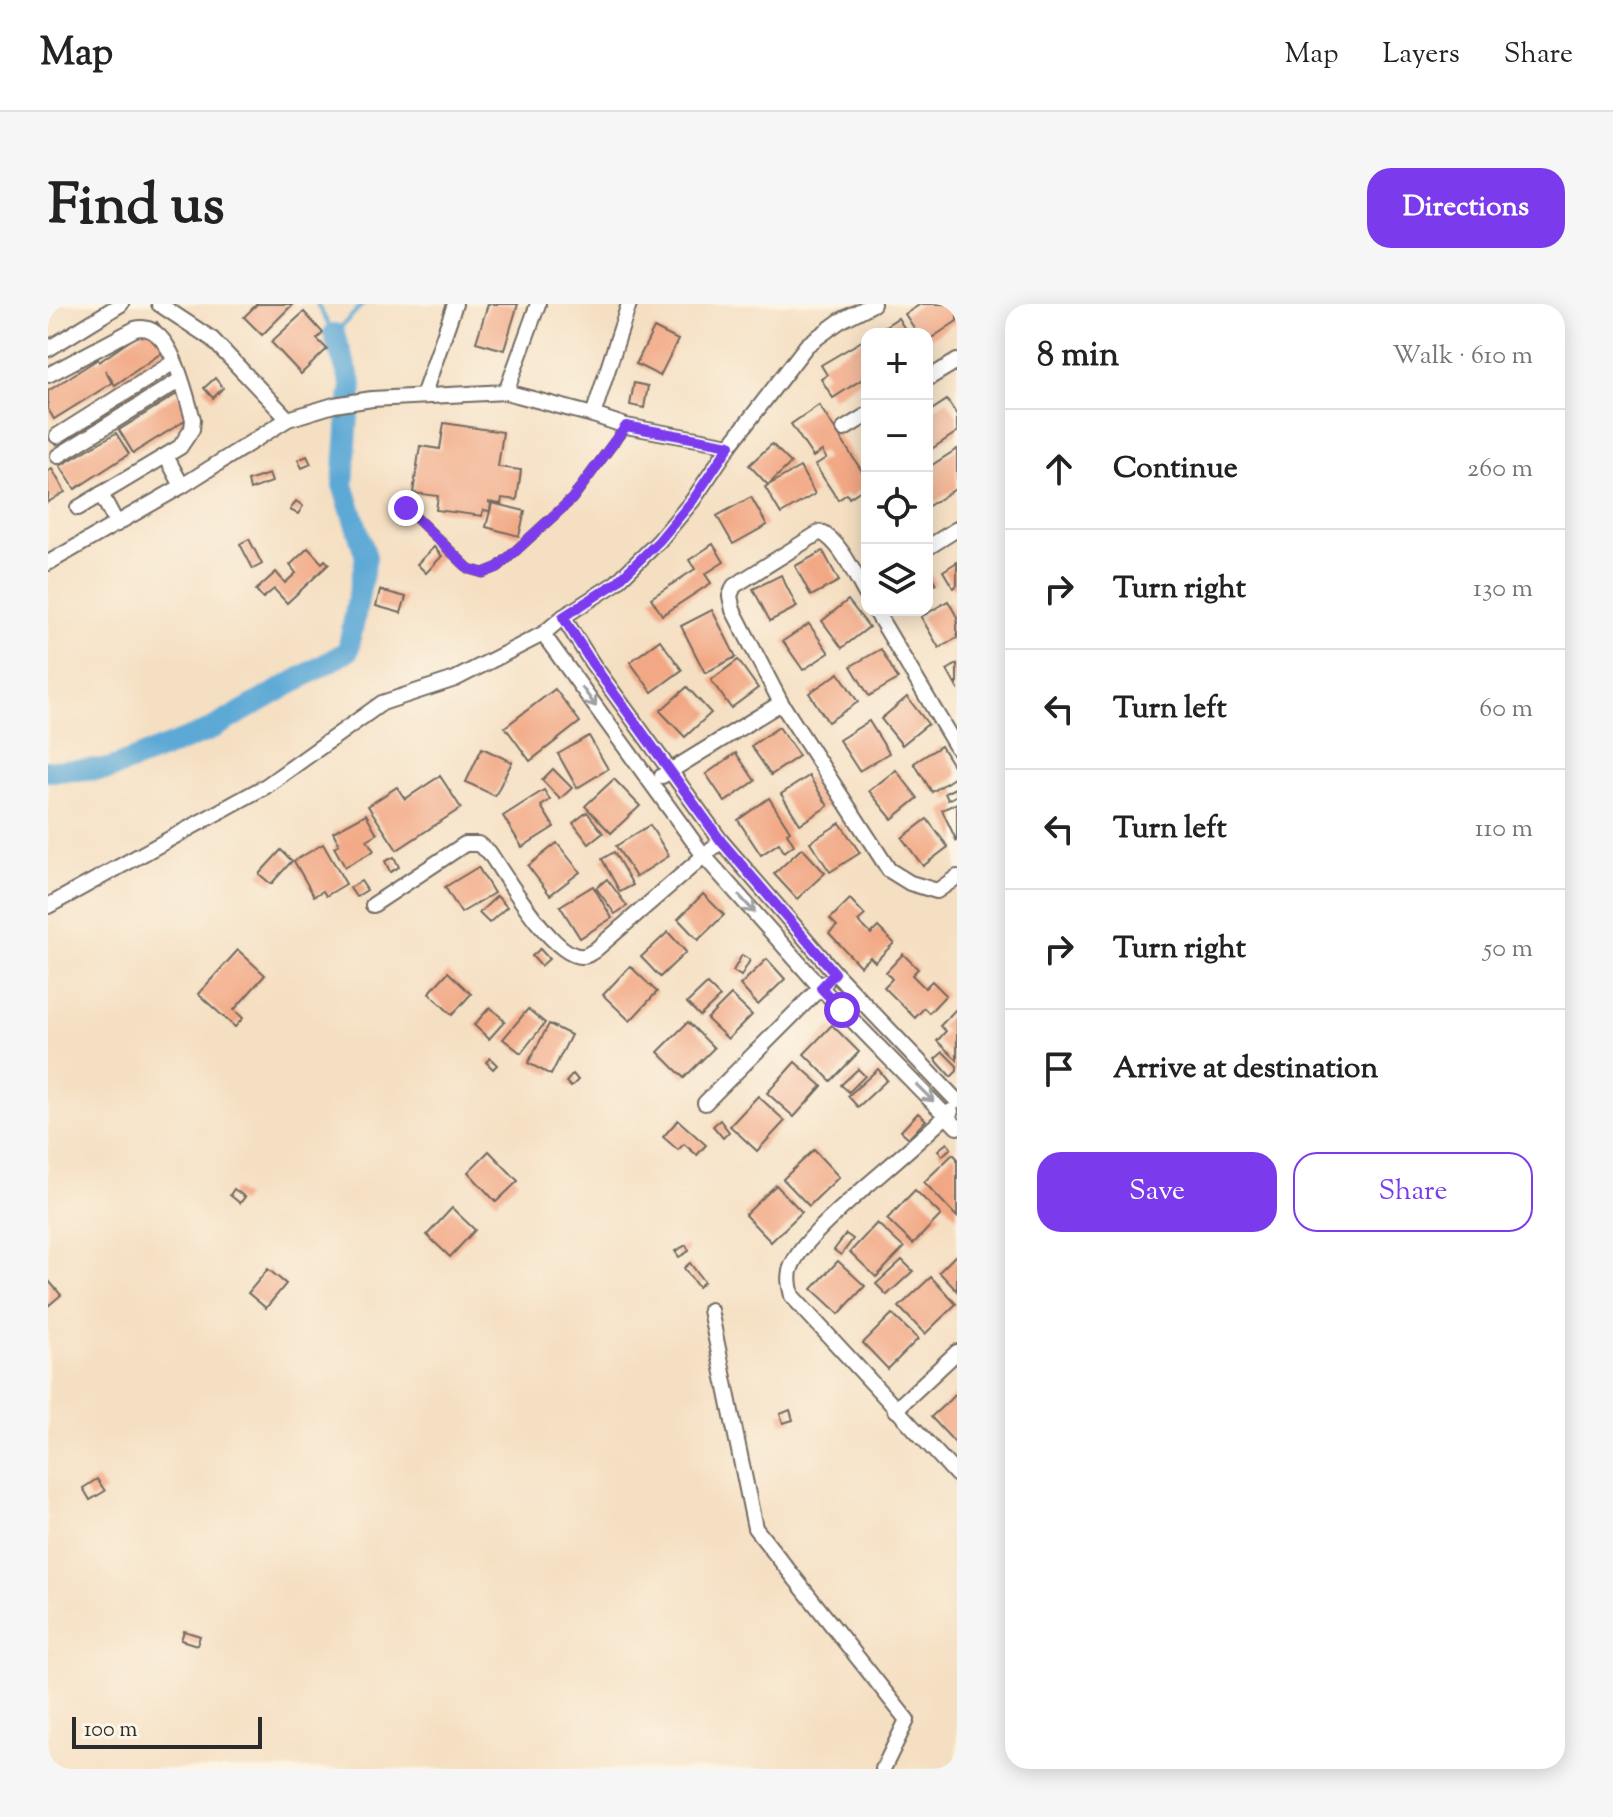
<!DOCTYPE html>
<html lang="en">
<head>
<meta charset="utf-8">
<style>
	:root { --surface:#fff; --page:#f6f6f6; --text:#222; --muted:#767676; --line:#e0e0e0; --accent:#7c3aed }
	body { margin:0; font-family:"Sorts Mill Goudy",serif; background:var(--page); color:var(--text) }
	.controls { position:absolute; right:24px; top:24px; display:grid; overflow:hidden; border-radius:16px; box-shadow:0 4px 20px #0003 }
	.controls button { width:72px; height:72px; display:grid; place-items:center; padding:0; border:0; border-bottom:2px solid var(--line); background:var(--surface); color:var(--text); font:40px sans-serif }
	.scale { position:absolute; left:24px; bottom:20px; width:190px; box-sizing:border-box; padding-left:8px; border:4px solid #2b2b2b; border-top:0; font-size:22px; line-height:28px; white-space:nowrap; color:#2b2b2b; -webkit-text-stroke:6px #fcf5e5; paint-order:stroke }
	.stop { position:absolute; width:24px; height:24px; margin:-18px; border:6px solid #7c3aed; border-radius:50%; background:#fff }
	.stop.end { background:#7c3aed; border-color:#fff; box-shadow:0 2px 8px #0008 }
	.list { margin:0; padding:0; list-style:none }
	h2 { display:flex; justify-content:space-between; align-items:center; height:104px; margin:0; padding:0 32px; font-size:34px }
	h2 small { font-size:26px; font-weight:400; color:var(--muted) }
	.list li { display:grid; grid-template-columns:52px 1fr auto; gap:24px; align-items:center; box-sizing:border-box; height:120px; padding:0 32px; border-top:2px solid var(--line) }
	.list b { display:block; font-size:30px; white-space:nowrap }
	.list em { font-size:26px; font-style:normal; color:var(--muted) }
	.actions { display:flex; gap:16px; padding:24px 32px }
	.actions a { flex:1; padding:18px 0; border:2px solid var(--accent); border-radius:24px; text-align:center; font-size:28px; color:var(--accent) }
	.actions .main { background:var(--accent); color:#fff }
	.icon { flex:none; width:44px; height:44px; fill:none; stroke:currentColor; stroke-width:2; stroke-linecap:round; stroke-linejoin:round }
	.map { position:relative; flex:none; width:909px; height:1465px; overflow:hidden; border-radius:24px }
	header { display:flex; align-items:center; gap:48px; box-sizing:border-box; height:112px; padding:0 40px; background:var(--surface); border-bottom:2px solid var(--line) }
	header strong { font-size:38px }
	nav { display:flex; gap:44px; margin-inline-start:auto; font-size:28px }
	.intro { display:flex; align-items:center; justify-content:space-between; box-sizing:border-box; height:192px; padding:0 48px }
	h1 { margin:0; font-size:56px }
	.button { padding:20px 36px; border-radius:24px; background:var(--accent); color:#fff; font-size:28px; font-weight:700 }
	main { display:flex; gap:48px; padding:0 48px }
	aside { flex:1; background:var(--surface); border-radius:24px; box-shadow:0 4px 20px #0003 }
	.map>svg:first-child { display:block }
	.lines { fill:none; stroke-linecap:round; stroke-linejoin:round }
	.stream { stroke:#5da9d6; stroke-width:4 }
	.river { stroke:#5da9d6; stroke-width:22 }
	.building { fill:#f2a885 }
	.lane-casing { stroke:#726a60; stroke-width:11 }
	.street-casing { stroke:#726a60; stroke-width:18 }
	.lane { stroke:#fff; stroke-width:7 }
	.street { stroke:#fff; stroke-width:14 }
	.oneway { stroke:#a0a0a0 }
	.route { stroke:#7c3aed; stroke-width:10 }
</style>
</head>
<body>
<header>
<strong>Map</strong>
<nav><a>Map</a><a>Layers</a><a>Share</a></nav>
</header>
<div class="intro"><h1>Find us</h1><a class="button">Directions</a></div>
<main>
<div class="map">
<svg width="909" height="1465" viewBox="0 0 909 1465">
	<rect width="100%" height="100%" fill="#fcf5e5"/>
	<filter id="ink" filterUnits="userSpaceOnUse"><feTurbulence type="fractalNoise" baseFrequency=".0125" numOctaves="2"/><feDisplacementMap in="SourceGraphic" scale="16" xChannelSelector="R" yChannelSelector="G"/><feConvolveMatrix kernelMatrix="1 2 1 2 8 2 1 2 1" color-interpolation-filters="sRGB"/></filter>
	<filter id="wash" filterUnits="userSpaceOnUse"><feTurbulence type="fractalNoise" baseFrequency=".006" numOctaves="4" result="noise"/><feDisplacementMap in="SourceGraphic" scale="32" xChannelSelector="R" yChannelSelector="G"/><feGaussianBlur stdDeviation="1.8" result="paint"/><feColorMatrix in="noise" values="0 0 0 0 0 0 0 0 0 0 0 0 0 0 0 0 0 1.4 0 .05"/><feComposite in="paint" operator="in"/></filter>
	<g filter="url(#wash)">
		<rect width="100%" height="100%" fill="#f5dfc2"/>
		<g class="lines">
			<path class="stream" d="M269 0 286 30 315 0"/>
			<path class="river" d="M0 467 61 465 160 427 300 347 318 253 295 181 300 112 304 82 286 30"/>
		</g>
		<g id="blocks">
			<g class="building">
				<path d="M209 0H245L214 31 196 13Z"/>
				<path d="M440 0H470L456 46 428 38Z"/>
				<path d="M873 0H909V17L879 37V30H870L857 10Z"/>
				<path d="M256 8 275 29 269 35 279 45 253 70 223 38Z"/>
				<path d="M850 14 860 30H825Z"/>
				<path d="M109 18 125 41 67 81 57 66 64 79 6 115 0 105V87L50 55 51 58Z"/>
				<path d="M606 24 630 36 612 72 588 60Z"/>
				<path d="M819 34V72L785 94 773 75 779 71 773 61Z"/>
				<path d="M167 74 175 84 165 94 156 84Z"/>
				<path d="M586 79 600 82 596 104 582 101Z"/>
				<path d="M129 90 143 113 85 149 71 126Z"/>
				<path d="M899 96 909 111V128L879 148V109Z"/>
				<path d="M771 101 819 175V182L801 194 799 190 790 196 767 161 778 154 774 147 765 153 743 120Z"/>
				<path d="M396 119 455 128 450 163 473 166 469 196 454 194 453 200 440 198 443 199 442 207 435 206 434 212 388 206 390 192 365 189 372 142 392 145Z"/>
				<path d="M68 129 81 150 27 185 12 162Z"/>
				<path d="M724 140 743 159 720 181 701 161Z"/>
				<path d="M909 145V184L879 203V163L883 160 884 161Z"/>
				<path d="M259 152 263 160 254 164 250 156Z"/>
				<path d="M752 163 767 190 733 210 717 183Z"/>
				<path d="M4 165 17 188 0 198V167Z"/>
				<path d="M221 170 224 178 202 186 200 177Z"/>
				<path d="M703 193 719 221 685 240 669 212Z"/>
				<path d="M248 197 255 202 250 210 242 206Z"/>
				<path d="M444 199 477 207 471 232 438 223Z"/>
				<path d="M201 235 214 260 205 265 192 240Z"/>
				<path d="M665 240 676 258 657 270 663 279 614 311 603 294 647 265 641 256Z"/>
				<path d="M386 243 394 252 378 269 369 260Z"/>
				<path d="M260 244 274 259 277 256 281 260 239 299 226 285 215 294 208 286 228 268 237 279 248 269 242 261Z"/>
				<path d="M775 247 791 277 763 292 747 262Z"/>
				<path d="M909 258V281L905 284 895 267Z"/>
				<path d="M879 264 888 280 879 284Z"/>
				<path d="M733 271 749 303 722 317 705 285Z"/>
				<path d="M332 286 358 293 353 309 328 302Z"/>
				<path d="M800 296 821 323 794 344 774 317Z"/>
				<path d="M900 297 909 313V334L891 344 873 313Z"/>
				<path d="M664 306 688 353 657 369 633 322Z"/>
				<path d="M761 320 781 349 755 366 735 337Z"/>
				<path d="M612 336 634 366 604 388 582 358Z"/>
				<path d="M833 345 850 375 821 392 803 362Z"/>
				<path d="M690 356 710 384 683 404 663 376Z"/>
				<path d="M909 360V384L899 366Z"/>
				<path d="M791 369 810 398 780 418 761 389Z"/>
				<path d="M639 383 663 409 637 433 612 407Z"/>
				<path d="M507 385 532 418 482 457 457 423Z"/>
				<path d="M859 393 880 420 854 441 833 415Z"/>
				<path d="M821 417 841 449 811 467 791 436Z"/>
				<path d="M731 423 751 452 723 471 703 442Z"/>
				<path d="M541 432 560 465 529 484 510 450Z"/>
				<path d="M893 442 909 468V472L884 488 866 459Z"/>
				<path d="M434 444 464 458 447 492 418 478Z"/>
				<path d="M688 449 707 477 677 498 658 470Z"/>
				<path d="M505 465 524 484 512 495 494 476Z"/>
				<path d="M848 466 870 494 844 515 821 487Z"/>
				<path d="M392 472 413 504 349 546 320 502 349 483 357 495Z"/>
				<path d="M761 472 780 502 752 520 733 490Z"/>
				<path d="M566 475 592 502 563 529 537 502Z"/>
				<path d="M907 484 909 491 900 496 897 489Z"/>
				<path d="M496 486 502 496 493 502 506 523 474 543 455 512Z"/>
				<path d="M721 494 742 527 739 529 746 541 736 548 731 539 713 551 690 516Z"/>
				<path d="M909 499V538L894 506Z"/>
				<path d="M539 508 555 529 541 540 525 519Z"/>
				<path d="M318 510 329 530 319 536 326 547 297 563 286 543 291 540 285 528Z"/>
				<path d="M879 515 900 543 875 562 854 534Z"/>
				<path d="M792 519 812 549 782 568 762 538Z"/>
				<path d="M602 521 621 552 588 573 568 542Z"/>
				<path d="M509 539 532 568 502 591 480 562Z"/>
				<path d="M275 540 298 580 278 592 275 587 266 592 246 557Z"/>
				<path d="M754 544 777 569 749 595 726 570Z"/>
				<path d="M233 546 244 557 223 580 211 570Z"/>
				<path d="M566 548 585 581 572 588 554 555Z"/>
				<path d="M346 553 351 563 342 568 337 557Z"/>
				<path d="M430 563 446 589 413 609 397 583Z"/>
				<path d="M559 575 579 602 567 610 548 584Z"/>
				<path d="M313 577 319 586 308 593 302 584Z"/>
				<path d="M545 582 564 614 532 634 512 602Z"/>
				<path d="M655 590 676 611 650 636 630 615Z"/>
				<path d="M449 592 459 603 441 619 431 609Z"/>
				<path d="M802 595 817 611 810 617 823 630 830 623 846 639 827 658 822 653 812 662 781 629 789 622 782 615Z"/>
				<path d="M620 628 638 648 612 673 593 653Z"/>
				<path d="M492 645 501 655 493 662 484 652Z"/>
				<path d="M190 646 217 671 186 706 195 714 187 723 150 690Z"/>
				<path d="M855 650 870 665 864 671 877 684 884 677 898 691 881 709 876 704 867 714 836 683 844 675 838 668Z"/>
				<path d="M694 651 702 656 693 672 685 667Z"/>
				<path d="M719 655 737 675 710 701 692 681Z"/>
				<path d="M582 662 609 688 582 717 555 691Z"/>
				<path d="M400 668 423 690 404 711 381 689Z"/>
				<path d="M659 680 672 693 652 712 639 699Z"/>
				<path d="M683 691 704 711 680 735 659 715Z"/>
				<path d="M442 703 457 717 441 735 426 721Z"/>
				<path d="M909 704V756L889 737 898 727 892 722Z"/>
				<path d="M480 705 497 719 473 749 455 735Z"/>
				<path d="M640 718 666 744 636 774 610 748Z"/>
				<path d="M501 720 523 731 503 771 480 759Z"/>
				<path d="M784 721 811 748 783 777 756 750Z"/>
				<path d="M895 748 909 762V767L903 773 887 755Z"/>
				<path d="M442 754 449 761 445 765 438 758Z"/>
				<path d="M747 758 774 782 746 813 719 789Z"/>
				<path d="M810 765 817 772 801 788 793 781Z"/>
				<path d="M830 765 839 776 810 803 800 792Z"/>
				<path d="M525 770 530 776 523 783 518 778Z"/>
				<path d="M710 792 737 817 709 847 682 822Z"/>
				<path d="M870 809 878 816 861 834 853 827Z"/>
				<path d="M630 816 658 841 649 851 636 840 630 846 615 833Z"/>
				<path d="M672 816 681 828 675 834 665 822Z"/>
				<path d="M899 839 903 844 894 852 890 846Z"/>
				<path d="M766 846 791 873 761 902 735 875Z"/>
				<path d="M441 847 470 877 448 898 420 868Z"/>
				<path d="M905 850 909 854V913L876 878Z"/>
				<path d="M728 881 754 908 723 938 697 911Z"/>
				<path d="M186 885 197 893 192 899 182 891Z"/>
				<path d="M867 886 893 911 865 940 839 915Z"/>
				<path d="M404 904 427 926 402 953 379 931Z"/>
				<path d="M829 919 856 944 828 973 802 948Z"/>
				<path d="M798 930 805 935 793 951 786 946Z"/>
				<path d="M638 941 641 947 631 953 627 947Z"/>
				<path d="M909 950V987L891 968Z"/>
				<path d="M854 956 865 967 839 991 828 980Z"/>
				<path d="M790 957 817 982 791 1010 764 985Z"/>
				<path d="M642 959 656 978 650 983 636 964Z"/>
				<path d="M220 965 238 980 218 1004 200 989Z"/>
				<path d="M883 973 908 1000 877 1030 851 1003Z"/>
				<path d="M0 976 13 991 0 1002Z"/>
				<path d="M844 1010 870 1035 840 1065 815 1039Z"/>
				<path d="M909 1089V1141L883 1113Z"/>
				<path d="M742 1106 745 1116 735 1119 732 1110Z"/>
				<path d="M49 1175 57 1187 42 1196 35 1184Z"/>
				<path d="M136 1327 152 1332 149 1341 133 1336Z"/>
			</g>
		</g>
	</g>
	<g filter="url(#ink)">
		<use href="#blocks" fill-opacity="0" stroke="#726a60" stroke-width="2"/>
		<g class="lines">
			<g class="lane-casing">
				<path id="lane" d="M358 204 421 265 435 269 450 263 524 195 578 122"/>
			</g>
			<g class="street-casing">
				<g id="street">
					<path d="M111 0 164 35 240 115"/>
					<path d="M0 45 73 0"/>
					<path d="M0 71 87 25C123 15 137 90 145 115L144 125 132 143 30 204"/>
					<path d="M879 75 909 57"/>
					<path d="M458 88 490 0"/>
					<path d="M375 92 407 0"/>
					<path d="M545 111 581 0"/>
					<path d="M796 125 819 111"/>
					<path d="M9 132 126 58"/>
					<path d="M10 152 132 76"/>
					<path d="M118 152 134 182"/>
					<path d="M53 190 69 220"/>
					<path d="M879 244 909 225"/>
					<path d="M0 259 134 182 240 115 286 101 324 95 458 88 545 111 578 122 682 141"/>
					<path d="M827 306 909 444"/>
					<path d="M515 313 544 359 673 537 787 669 909 797"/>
					<path d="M495 330 656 552 773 684 909 823"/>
					<path d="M733 399 685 306 682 292 686 282 772 228C793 237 807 272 819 292"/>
					<path d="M614 472 733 399 841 566 862 579 889 587 909 573"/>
					<path d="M325 601 417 540H430L441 548C456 570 506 656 535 652 539 652 542 649 546 647L673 537"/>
					<path d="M0 602 218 482 334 399 407 375 495 330 515 313 568 279 611 237 645 196 682 141 759 41 792 17 825 0"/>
					<path d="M657 799 778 678"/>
					<path d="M903 807C875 834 845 859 815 885 795 903 748 942 742 967 740 976 742 983 744 992L909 1171"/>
					<path d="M662 1006 707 1224 859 1416 835 1465"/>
					<path d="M847 1106 909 1048"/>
				</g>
			</g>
			<use href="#lane" class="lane"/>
			<use href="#street" class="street"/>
		</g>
		<defs><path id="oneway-shaft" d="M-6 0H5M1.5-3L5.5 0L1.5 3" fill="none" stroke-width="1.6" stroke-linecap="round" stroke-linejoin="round" transform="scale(2)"/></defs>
		<g class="oneway">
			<use href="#oneway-shaft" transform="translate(541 393) rotate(54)"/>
			<use href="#oneway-shaft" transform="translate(699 600) rotate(48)"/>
			<use href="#oneway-shaft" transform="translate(877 789) rotate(45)"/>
		</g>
	</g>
	<g class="lines" filter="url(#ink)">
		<path class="route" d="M358 204 421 265 435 269 450 263 524 195 578 122 682 141 645 196 611 237 568 279 515 313 544 359 673 537 787 669 773 684 794 706"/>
	</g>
</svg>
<div class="controls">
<button>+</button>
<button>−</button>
<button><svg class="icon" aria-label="locate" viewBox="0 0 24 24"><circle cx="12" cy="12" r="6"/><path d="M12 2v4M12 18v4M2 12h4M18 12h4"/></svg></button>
<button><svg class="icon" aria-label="layers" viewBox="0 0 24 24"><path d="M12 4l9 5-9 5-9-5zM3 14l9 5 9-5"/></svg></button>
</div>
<div class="scale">100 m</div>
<div class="stop" style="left:794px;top:706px"></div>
<div class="stop end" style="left:358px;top:204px"></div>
</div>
<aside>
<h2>8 min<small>Walk · 610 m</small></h2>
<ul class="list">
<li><svg class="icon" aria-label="ahead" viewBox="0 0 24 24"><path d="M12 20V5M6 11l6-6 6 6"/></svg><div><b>Continue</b></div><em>260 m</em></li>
<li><svg class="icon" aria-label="right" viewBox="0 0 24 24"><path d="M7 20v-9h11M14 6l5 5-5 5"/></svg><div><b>Turn right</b></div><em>130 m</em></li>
<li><svg class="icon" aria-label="left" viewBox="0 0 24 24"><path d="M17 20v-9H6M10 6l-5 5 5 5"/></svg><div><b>Turn left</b></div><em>60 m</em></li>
<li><svg class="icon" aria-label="left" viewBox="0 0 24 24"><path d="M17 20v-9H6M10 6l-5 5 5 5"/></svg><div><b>Turn left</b></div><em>110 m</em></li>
<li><svg class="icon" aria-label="right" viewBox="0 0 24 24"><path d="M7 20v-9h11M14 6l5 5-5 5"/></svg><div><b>Turn right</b></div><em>50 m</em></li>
<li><svg class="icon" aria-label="arrive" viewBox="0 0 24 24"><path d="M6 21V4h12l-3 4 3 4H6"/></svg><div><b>Arrive at destination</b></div></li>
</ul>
<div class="actions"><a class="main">Save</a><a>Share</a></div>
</aside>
</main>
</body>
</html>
